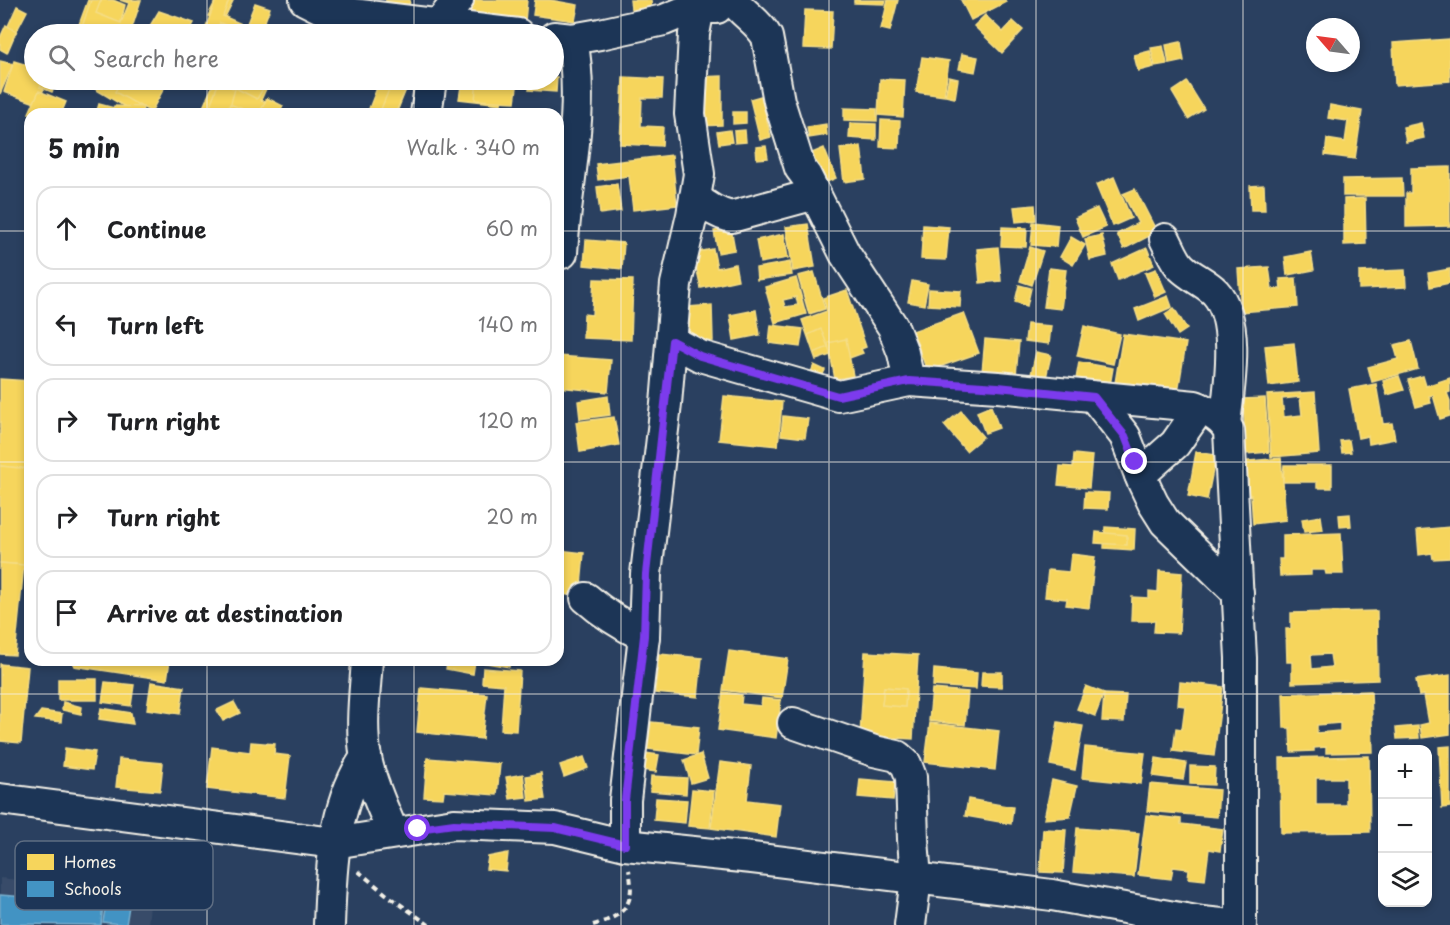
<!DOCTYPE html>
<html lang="en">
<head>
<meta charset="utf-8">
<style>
	:root { --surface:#fff; --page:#f2f2f2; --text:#202124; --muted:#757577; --line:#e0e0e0 }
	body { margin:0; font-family:"Playpen Sans",sans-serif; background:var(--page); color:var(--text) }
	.controls { position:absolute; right:18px; bottom:18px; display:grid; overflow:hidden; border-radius:12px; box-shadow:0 3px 9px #0003 }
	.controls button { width:54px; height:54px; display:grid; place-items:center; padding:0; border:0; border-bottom:2px solid var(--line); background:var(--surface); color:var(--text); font:30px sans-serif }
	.compass { position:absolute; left:1306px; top:18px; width:54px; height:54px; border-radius:50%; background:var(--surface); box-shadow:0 3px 9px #0003; rotate:298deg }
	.stop { position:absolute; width:18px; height:18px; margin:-14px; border:4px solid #7c3aed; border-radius:50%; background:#fff }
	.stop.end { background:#7c3aed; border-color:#fff; box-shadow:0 2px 6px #0008 }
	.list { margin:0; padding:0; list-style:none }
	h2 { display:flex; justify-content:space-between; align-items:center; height:78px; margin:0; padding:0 24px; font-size:26px }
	h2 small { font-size:20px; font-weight:400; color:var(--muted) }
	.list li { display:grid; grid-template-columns:39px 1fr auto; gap:18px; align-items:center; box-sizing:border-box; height:84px; margin:0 12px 12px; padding:0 12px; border:2px solid var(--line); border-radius:18px }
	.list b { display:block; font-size:22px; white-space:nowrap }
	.list em { font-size:20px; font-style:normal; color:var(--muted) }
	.icon { flex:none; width:33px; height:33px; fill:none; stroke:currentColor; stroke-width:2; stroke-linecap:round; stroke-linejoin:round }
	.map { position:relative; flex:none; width:1450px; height:925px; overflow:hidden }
	.search { position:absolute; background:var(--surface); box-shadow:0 3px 9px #0003; left:24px; top:24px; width:540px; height:66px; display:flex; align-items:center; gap:15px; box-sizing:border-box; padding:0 21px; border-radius:33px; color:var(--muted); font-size:22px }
	.panel { position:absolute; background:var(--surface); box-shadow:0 3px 9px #0003; left:24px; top:108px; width:540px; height:558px; border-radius:18px }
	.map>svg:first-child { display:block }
	.built { fill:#374c69 }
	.homes { fill:#f6d55c; stroke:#f5dd86; stroke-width:1.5; fill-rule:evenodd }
	.schools { fill:#4393c3; stroke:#78afce; stroke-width:1.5 }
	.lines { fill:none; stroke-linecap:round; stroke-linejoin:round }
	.minor-casing { stroke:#f4f1e8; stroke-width:34 }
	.path { stroke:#f4f1e8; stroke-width:4; stroke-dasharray:6 4.5; stroke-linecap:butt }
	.minor { stroke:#1d3557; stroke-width:30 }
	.route { stroke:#7c3aed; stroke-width:8 }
	.grid { fill:none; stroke:#f4f1e8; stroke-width:1.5; stroke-opacity:0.55 }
	.key { fill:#1d3557; stroke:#5e6d82; stroke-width:1.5 }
	.key-label { font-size:16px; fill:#f4f1e8 }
</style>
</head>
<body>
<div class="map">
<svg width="1450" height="925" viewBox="0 0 1450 925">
	<rect width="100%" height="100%" fill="#2a4060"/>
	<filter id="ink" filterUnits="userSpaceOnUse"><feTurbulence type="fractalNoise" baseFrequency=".0167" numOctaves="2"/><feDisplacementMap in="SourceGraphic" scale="12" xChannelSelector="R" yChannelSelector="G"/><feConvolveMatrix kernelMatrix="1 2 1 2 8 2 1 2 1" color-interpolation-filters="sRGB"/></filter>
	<g filter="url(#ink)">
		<path class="built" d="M0 878 151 895 148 925H0Z"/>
		<g class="homes">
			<path d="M88 0 101 2V0H113L125 5 118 34H90L77 30Z"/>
			<path d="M91 0H101L96 13 121 23 129 3 120 0H141L131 31 123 28 121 34H96L81 30Z"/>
			<path d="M216 0 233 1 225 17 220 14 217 21 208 16Z"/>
			<path d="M216 0H229L223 16 246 26 255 3 270 8 260 34H218L205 29Z"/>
			<path d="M386 0H410L408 11 384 8Z"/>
			<path d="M464 0H527L525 21 462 15Z"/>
			<path d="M535 0H550L578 5 575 21 533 15Z"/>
			<path d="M630 0H651L652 15 632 17Z"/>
			<path d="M854 0H886L885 4 854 3Z"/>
			<path d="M888 0H898L890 31 881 29Z"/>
			<path d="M961 0H1005L1006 2 971 20Z"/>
			<path d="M17 6 27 11 16 32 8 26Z"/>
			<path d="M805 10 833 11 831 49 803 48Z"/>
			<path d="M159 11 194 23 188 34H145Z"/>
			<path d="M985 15 1003 32 1013 21 1023 30 1002 53 974 26Z"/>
			<path d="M220 23 245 33 244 34 215 33Z"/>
			<path d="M6 25 16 32 7 53 0 49V38Z"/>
			<path d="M1449 39 1450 81 1395 85 1393 43Z"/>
			<path d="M1181 42 1184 61 1169 64 1166 45Z"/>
			<path d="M1163 46 1167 64 1155 66 1151 48Z"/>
			<path d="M1150 51 1154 67 1138 71 1134 55Z"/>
			<path d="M962 54 978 57 975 72 959 69Z"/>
			<path d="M922 57 949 61 944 96 916 92Z"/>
			<path d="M0 61 13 64 0 94Z"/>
			<path d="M14 61 34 67V80H47L38 104 4 92Z"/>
			<path d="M722 76V125L697 126V77Z"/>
			<path d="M554 77H557L556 92 529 90 530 80H554Z"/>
			<path d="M623 77 663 79 662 98H642L641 126 663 127 662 146 620 144Z"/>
			<path d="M949 77 958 79 955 98 945 96Z"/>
			<path d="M880 79 905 80 903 117 878 115Z"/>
			<path d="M43 80H57L52 92 40 87Z"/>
			<path d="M100 80H145L154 84 137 114 95 89Z"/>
			<path d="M121 80H165L168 81 151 112 115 92Z"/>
			<path d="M215 80H270L261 100 281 109 279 114H200Z"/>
			<path d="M220 80H268L257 99Z"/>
			<path d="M309 80H331L325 88Z"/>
			<path d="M380 80H402L409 82 396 114H367Z"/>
			<path d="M393 80H404L409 82 395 114H379Z"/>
			<path d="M462 80H504L501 104 459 99Z"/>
			<path d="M477 80H518L515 102 475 100Z"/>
			<path d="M219 81 235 89 229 110 227 114H207Z"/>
			<path d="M1187 82 1204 109 1188 119 1172 92Z"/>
			<path d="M39 91 66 102 61 114 29 113Z"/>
			<path d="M761 96 771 137 760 140 750 99Z"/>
			<path d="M267 98 283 106 279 114H259Z"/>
			<path d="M99 104 122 110 121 114H96Z"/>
			<path d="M230 104 255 114H226Z"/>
			<path d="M1330 105 1362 111 1355 159 1325 155 1327 139 1345 142 1348 121 1328 118Z"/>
			<path d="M114 106 143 107 142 114H112Z"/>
			<path d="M844 108 877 109V121L844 120Z"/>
			<path d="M733 112H746V123L733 124Z"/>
			<path d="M881 120 900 121 899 148 880 147Z"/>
			<path d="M850 123 876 124V140L849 138Z"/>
			<path d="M1421 123 1424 138 1406 142 1403 127Z"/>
			<path d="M826 124 827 135 809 138 807 127Z"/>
			<path d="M730 130 732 142 719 144 717 132Z"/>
			<path d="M745 130 746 142 735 143 734 131Z"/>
			<path d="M766 146 768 158 757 159 756 147Z"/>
			<path d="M861 146 865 179 844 182 840 149Z"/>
			<path d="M824 148 836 178 822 184 810 154Z"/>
			<path d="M672 155 677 205 633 210 629 176 598 180 596 164Z"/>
			<path d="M1450 167V226L1406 227V193H1411V168Z"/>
			<path d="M1114 177 1131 218 1113 226 1096 185Z"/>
			<path d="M1402 178 1403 196H1343V179Z"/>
			<path d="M617 184 621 211 600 214 597 187Z"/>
			<path d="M1264 185 1265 210H1251L1250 186Z"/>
			<path d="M1135 189 1157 232 1124 249 1117 234 1138 223 1123 194Z"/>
			<path d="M1365 198 1366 244 1344 245V199Z"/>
			<path d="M1035 205 1036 220 1016 222 1014 207Z"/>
			<path d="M1097 208 1106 227 1083 237 1075 218Z"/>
			<path d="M1033 222 1058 225 1056 247 1031 245Z"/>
			<path d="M808 224 815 267 793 271 786 227Z"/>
			<path d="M923 225 949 227 946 260 921 259Z"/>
			<path d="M1002 227 1027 228 1026 247 1001 246Z"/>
			<path d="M731 228 735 250 718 253 714 231Z"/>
			<path d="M784 234 788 258 760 263 756 240Z"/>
			<path d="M1102 235 1107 256 1090 260 1085 239Z"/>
			<path d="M1071 237 1085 245 1073 265 1060 257Z"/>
			<path d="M586 240 624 243 622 269 584 265Z"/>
			<path d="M998 247 1001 281 980 283 977 249Z"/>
			<path d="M1030 247 1043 251 1032 285 1020 281Z"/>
			<path d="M1147 248 1154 265 1118 280 1112 264Z"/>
			<path d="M713 249 717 268 735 264 738 280 701 288 693 253Z"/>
			<path d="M1311 252 1314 270 1287 275 1285 257Z"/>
			<path d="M790 262 792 275 757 280 756 268Z"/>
			<path d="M1269 267 1272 289H1281L1280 279 1296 278 1298 307 1241 312 1238 269Z"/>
			<path d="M1049 268 1066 270 1061 309 1044 307Z"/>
			<path d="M1156 269 1166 292 1155 297 1145 273Z"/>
			<path d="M1450 269V283L1430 287 1428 273Z"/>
			<path d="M1405 270 1406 287 1359 289V272Z"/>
			<path d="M814 272 825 309 809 314 798 276Z"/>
			<path d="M796 278 806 314 775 323 765 287ZM796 297 798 305 785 307 783 300Z"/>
			<path d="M594 279 633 280 631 340 583 338 584 314 592 315Z"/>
			<path d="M912 281 928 284 924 305 908 302Z"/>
			<path d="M1019 285 1031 288 1027 306 1015 302Z"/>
			<path d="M929 289 961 291 960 307 928 305Z"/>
			<path d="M847 290 866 347 861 349 863 353 844 360 842 351 816 360 802 320 827 311 823 298Z"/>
			<path d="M1168 296 1172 307 1139 321 1135 309Z"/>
			<path d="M712 305 713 341 690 343 688 307Z"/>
			<path d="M1174 308 1187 329 1178 335 1165 314Z"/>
			<path d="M756 310 760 335 734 340 730 315Z"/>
			<path d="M964 313 979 353 927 371 913 331Z"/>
			<path d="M1027 324 1051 326 1049 344 1025 341Z"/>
			<path d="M771 325 803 329 800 347 769 343Z"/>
			<path d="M1084 326 1120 334 1113 364 1077 356Z"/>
			<path d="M821 329 828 347 814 353 808 335Z"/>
			<path d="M1123 334 1186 343 1177 398 1114 389Z"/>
			<path d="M846 339 853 376 835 379 828 343Z"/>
			<path d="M985 339 1019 342 1016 375 982 372Z"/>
			<path d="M1411 341 1418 369 1372 382 1368 367 1398 359 1394 345Z"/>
			<path d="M1294 343 1298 382 1269 386 1265 346Z"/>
			<path d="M1036 352 1051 355 1045 382 1030 379Z"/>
			<path d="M558 356 611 360 608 392 558 387Z"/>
			<path d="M1079 362 1113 368 1109 391 1075 385Z"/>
			<path d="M814 365 825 370 819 382 809 377Z"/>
			<path d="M1399 376 1404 390 1387 395 1383 381Z"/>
			<path d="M1423 376 1426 386 1450 378V392L1447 393 1450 401V416L1440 419 1433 395 1429 396 1431 403 1416 407 1408 380Z"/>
			<path d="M0 379 30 381V469L0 466Z"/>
			<path d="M1376 384 1383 424 1392 423 1395 439 1369 444 1368 436 1358 438 1349 389Z"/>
			<path d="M1315 392 1319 453 1271 457 1267 395ZM1300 397 1302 415 1284 417 1282 399Z"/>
			<path d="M608 396 610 415 580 419 578 401Z"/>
			<path d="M724 396 782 402 778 446 719 440Z"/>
			<path d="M1265 398 1269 452 1246 454 1243 399Z"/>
			<path d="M991 406 999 428 985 433 977 412Z"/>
			<path d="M961 411 983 437 966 451 944 425Z"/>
			<path d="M783 416 808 419 805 438 781 435Z"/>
			<path d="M614 417 619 445 580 452 576 422Z"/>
			<path d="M1349 440 1351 452 1342 453 1340 441Z"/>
			<path d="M1196 452 1216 455 1207 500 1188 496Z"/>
			<path d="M1074 454 1092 456 1089 488 1058 485 1060 466 1073 467Z"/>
			<path d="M1281 458 1286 520 1253 524 1251 495 1241 496 1239 462Z"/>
			<path d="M1284 465H1332V488H1317V482H1283Z"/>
			<path d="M0 466 30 469V504L24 565 0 563Z"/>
			<path d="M1085 492 1109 493 1108 509 1084 508Z"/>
			<path d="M1350 514 1351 526 1340 527 1339 515Z"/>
			<path d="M1321 516 1323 530 1304 532 1302 519Z"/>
			<path d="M1105 527 1135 529 1134 550 1104 548Z"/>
			<path d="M1450 527V558L1433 559 1432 553 1419 555 1417 530Z"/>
			<path d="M1096 532 1127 535V545L1095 543Z"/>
			<path d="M1341 533 1343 574H1326L1325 570H1311V575L1280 576 1279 559H1283V535Z"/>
			<path d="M558 550 584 553 580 596 558 594Z"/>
			<path d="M1071 554 1095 557 1089 608 1066 605 1067 599 1045 597 1048 570 1069 572Z"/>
			<path d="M0 563 24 565 15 655 0 654Z"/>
			<path d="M1159 571 1182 573 1179 633 1154 632 1155 621H1131L1132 597 1149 598V591L1158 592Z"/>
			<path d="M1377 611 1378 680 1292 683V662H1287L1286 629H1291V613ZM1330 654 1332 667 1312 669 1311 655Z"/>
			<path d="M729 651 788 659 782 698 723 690Z"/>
			<path d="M865 652 918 655 913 739 860 736ZM884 687 906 689 905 707 882 705Z"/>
			<path d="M659 654 702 658 698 697 655 693Z"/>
			<path d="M74 660H170L167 680 74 666Z"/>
			<path d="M448 660H510L509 667 475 661 473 674 446 669Z"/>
			<path d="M0 664 28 667 21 743 0 741Z"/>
			<path d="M483 668 520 671 516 731 501 730 504 685 482 683Z"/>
			<path d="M934 669 977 673 976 689 933 686Z"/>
			<path d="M982 672H1002V687L981 686Z"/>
			<path d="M1450 675V734L1422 738 1420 725 1429 723 1424 695 1419 696 1416 680Z"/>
			<rect x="58" y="679" width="39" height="21"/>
			<path d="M105 682 134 685 131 706 102 702Z"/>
			<path d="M151 682 184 687 180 714 147 709Z"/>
			<path d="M1180 682 1223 687 1214 756 1173 751 1176 728 1182 729 1185 706 1178 705Z"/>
			<path d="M1086 686 1104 693 1095 716 1077 709Z"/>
			<path d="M884 687 906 689 905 707 882 705Z"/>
			<path d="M421 688 487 694 482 739 417 732Z"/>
			<path d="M932 689 968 692 965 725 929 721Z"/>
			<path d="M1371 691 1373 752 1326 753V747L1314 748V751L1291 752 1290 728H1284L1283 694ZM1340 723V731L1317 733V725Z"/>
			<path d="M723 692 742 695 741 704 761 706 762 698 781 700 776 738 718 730Z"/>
			<path d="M1104 694 1126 695 1124 722 1102 721Z"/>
			<path d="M63 702 82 707 81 714 62 710Z"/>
			<path d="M234 702 240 713 223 721 217 710Z"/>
			<path d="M101 708 131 713 133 724 99 719Z"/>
			<path d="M41 711 62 714 61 722 35 719Z"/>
			<path d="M651 722 699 727 696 755 648 749Z"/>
			<path d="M1058 722 1083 726 1075 770 1050 765Z"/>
			<path d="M930 723 999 731 995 770 925 762Z"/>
			<path d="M1418 726 1419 738 1397 739 1396 728Z"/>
			<path d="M251 742 275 744 274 754 290 756 285 798 207 789 212 747 250 752Z"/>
			<path d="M1450 746V807L1442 808 1439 747Z"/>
			<path d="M1085 747 1145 753 1141 784 1082 778Z"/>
			<path d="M65 748 95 752 92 770 63 766Z"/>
			<path d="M645 753 659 755 656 772 643 770Z"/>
			<path d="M701 754 708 778 691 783 684 760Z"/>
			<path d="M1369 756 1370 832 1281 833 1280 758ZM1316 778H1346V805H1316Z"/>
			<path d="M584 757 588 768 564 777 560 765Z"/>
			<path d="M427 758 500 764 497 795 444 791 443 798 424 797Z"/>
			<path d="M1156 758 1186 763 1183 780 1153 776Z"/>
			<path d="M119 759 163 763 160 791 116 787Z"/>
			<path d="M720 762 751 766 747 800 780 804 776 837 711 828Z"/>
			<path d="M1190 766 1215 767 1214 785 1190 784Z"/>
			<path d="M541 773 545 799 529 801 526 776Z"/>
			<path d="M523 774 526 797 510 799 506 777Z"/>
			<path d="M651 776 687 778 686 794 650 791Z"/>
			<path d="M860 779 895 782 893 800 858 797Z"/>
			<path d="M1052 780 1077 786 1070 817 1044 819Z"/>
			<path d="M1150 784 1219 790 1217 817 1147 811Z"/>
			<path d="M692 789 714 791 710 828 688 826Z"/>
			<path d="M656 798 687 800 685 823 654 820Z"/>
			<path d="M968 799 1013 807 1011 824 965 816Z"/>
			<path d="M1146 815 1181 819V824L1223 829 1220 851 1209 849 1205 880 1188 878 1189 869 1173 867 1171 879 1138 875Z"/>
			<path d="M1077 828 1139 833 1134 877 1073 872Z"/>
			<path d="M1043 829 1066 830 1063 873 1040 872Z"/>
			<path d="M508 853 506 871 486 869 488 857Z"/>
		</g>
		<g class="schools">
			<path d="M0 895 103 903 101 925 0 924Z"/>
			<path d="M106 903 129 906 126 925 103 922Z"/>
		</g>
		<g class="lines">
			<g class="minor-casing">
				<g id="minor">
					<path d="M305 0 323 9 360 15 518 34"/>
					<path d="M733 0C743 14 759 22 767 37L779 101 800 168 806 176 845 254 893 327 903 353 909 381 998 387 1195 406C1209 412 1222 417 1229 431L1241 658V925"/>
					<path d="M437 34 438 25 458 0"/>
					<path d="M554 37 572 39 600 34 664 20 693 8H717"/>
					<path d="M426 114 431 80"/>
					<path d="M695 197C706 207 716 213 731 217L815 194"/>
					<path d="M1165 239C1170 248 1174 260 1181 267 1191 277 1205 282 1215 292 1241 320 1229 388 1225 424"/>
					<path d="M562 253C566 182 586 111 572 39"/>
					<path d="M672 341 700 356 839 396 909 381"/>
					<path d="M1094 397 1125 436 1142 480 1153 503 1165 522 1238 593"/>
					<path d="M1140 475 1175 444 1200 408"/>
					<path d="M586 598C604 614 622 625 644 636"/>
					<path d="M367 660C365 692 360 726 366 758 371 784 383 808 393 833"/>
					<path d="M793 723 874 751 897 756 906 764 911 777 913 839 916 879 910 925"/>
					<path d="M0 799 334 843 454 824 555 828 625 845 752 858 1052 895 1202 922 1232 925"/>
					<path d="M625 845V800L644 636 646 574 666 404 676 284 692 215 699 174 690 114 694 34 699 8"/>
					<path d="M329 925C331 868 333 806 366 757"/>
				</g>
			</g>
			<g class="path">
				<path d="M358 871 386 894 429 925"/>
				<path d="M593 925C624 916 636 905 629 870"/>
			</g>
			<use href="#minor" class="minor"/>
		</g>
	</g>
	<g class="lines" filter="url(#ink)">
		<path class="route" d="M418 829 454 824 555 828 625 845V800L644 636 646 574 672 341 700 356 838 396 909 381 998 387 1094 397 1125 436 1135 462"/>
	</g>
	<path class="grid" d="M207 0V34M414 0V34M621 0V925M829 0V925M1036 0V925M1243 0V925M207 80V114M414 80V114M0 231H30M558 231H1450M0 462H30M558 462H1450M207 660V925M414 660V925M0 694H1450"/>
	<rect x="15" y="841" width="198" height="69" rx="9" class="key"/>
	<rect x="27" y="854" width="27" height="16" fill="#f6d55c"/>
	<rect x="27" y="881" width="27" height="16" fill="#4393c3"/>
	<g class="key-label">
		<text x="64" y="868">Homes</text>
		<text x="64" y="895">Schools</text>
	</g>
</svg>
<div class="controls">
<button>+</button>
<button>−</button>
<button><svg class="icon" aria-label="layers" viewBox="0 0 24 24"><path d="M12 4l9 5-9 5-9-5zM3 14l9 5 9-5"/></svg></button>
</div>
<svg class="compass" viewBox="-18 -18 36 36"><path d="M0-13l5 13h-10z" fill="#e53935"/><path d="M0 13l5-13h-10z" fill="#757577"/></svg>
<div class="stop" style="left:418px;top:829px"></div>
<div class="stop end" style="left:1135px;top:462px"></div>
<div class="search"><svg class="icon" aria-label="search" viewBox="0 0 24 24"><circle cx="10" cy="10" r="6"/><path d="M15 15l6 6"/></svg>Search here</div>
<section class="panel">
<h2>5 min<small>Walk · 340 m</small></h2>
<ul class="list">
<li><svg class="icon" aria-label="ahead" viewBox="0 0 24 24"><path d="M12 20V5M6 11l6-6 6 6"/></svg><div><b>Continue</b></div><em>60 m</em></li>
<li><svg class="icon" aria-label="left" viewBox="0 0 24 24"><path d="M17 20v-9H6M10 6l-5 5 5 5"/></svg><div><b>Turn left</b></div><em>140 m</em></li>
<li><svg class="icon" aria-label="right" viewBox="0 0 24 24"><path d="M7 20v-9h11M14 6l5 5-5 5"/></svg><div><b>Turn right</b></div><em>120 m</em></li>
<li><svg class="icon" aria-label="right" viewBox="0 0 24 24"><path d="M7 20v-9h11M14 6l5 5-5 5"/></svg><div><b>Turn right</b></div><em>20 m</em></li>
<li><svg class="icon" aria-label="arrive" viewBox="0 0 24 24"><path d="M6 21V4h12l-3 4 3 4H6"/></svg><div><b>Arrive at destination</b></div></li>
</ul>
</section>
</div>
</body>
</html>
